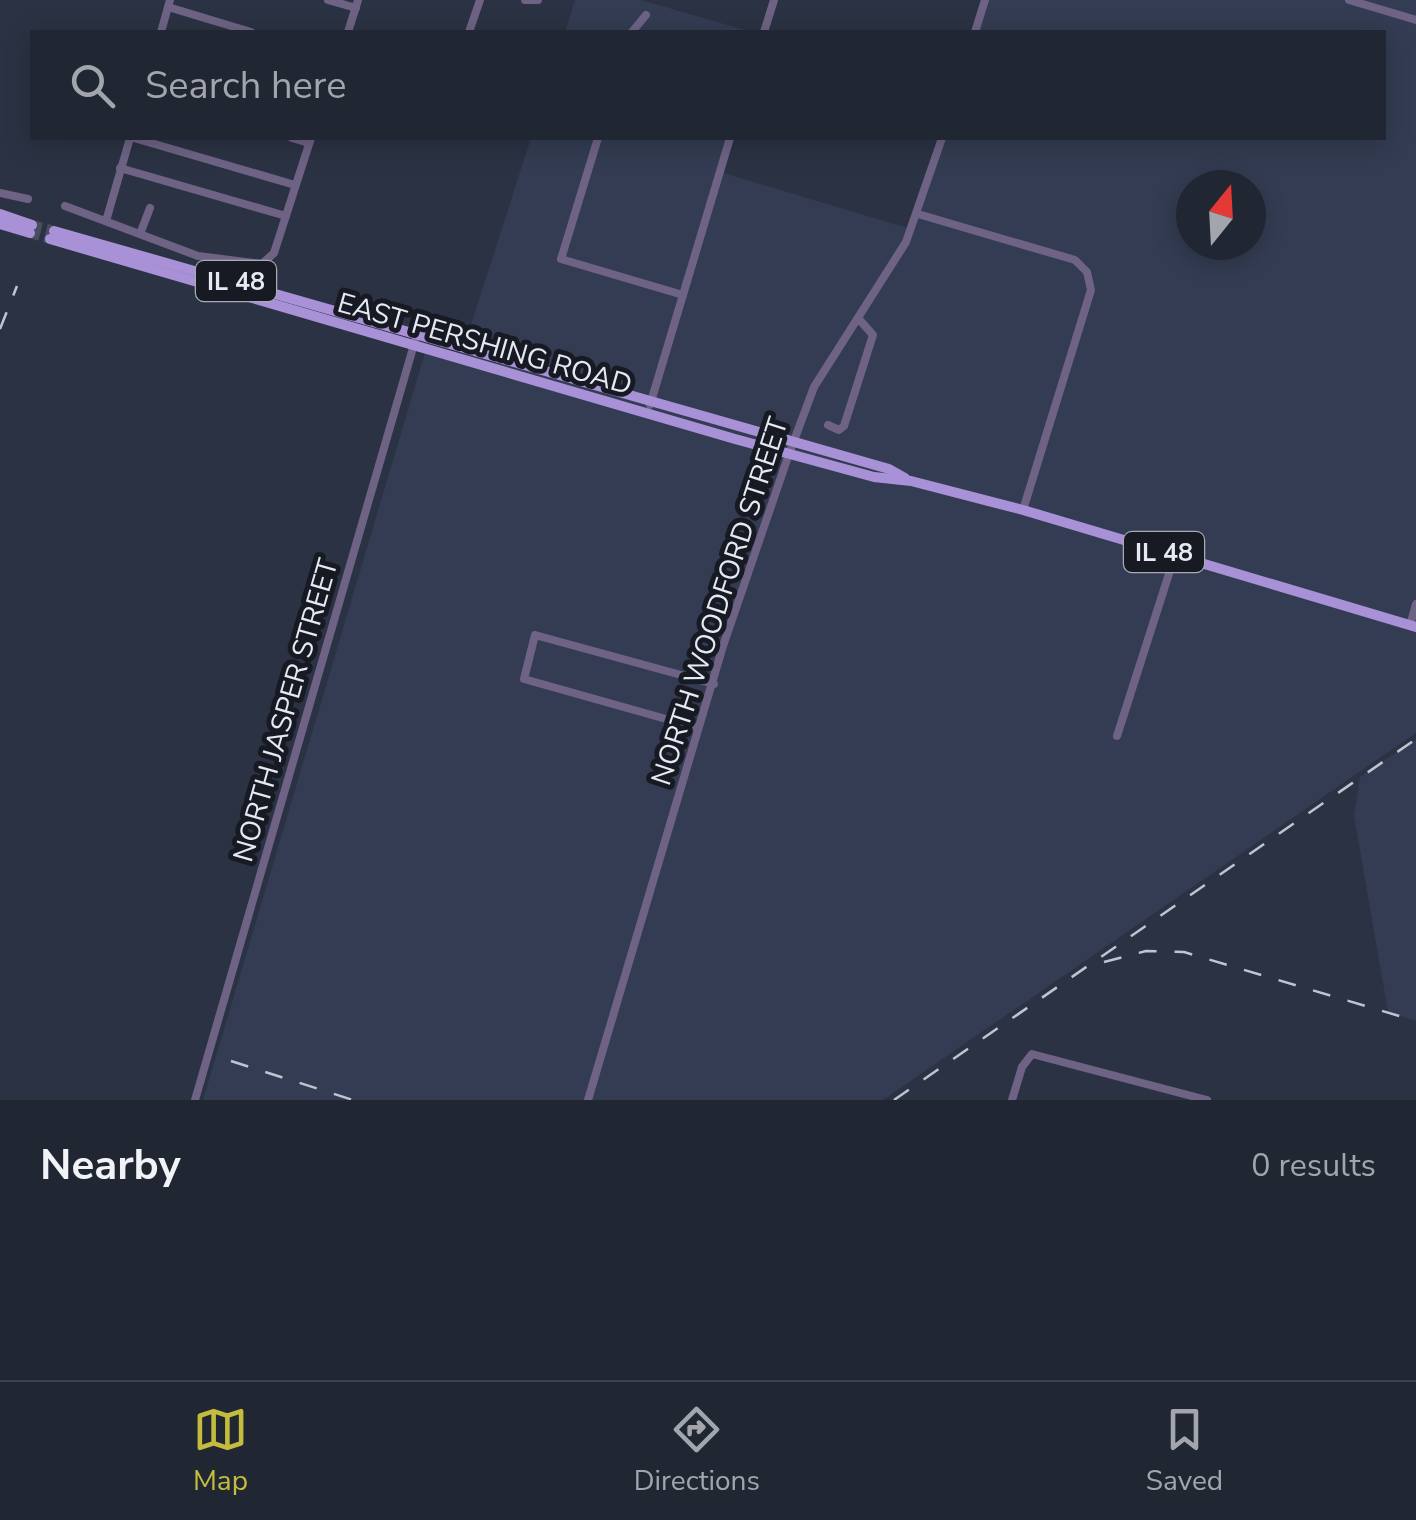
<!DOCTYPE html>
<html lang="en">
<head>
<meta charset="utf-8">
<style>
	:root { --surface:#202632; --page:#2d323e; --text:#f1f3f6; --muted:#a2a5ac; --line:#3d434d; --accent:#c4bc3e }
	body { margin:0; font-family:"Nunito Sans",sans-serif; background:var(--page); color:var(--text) }
	.compass { position:absolute; left:1176px; top:170px; width:90px; height:90px; border-radius:50%; background:var(--surface); box-shadow:0 5px 25px #0003; rotate:18deg }
	.list { margin:0; padding:0; list-style:none }
	h2 { display:flex; justify-content:space-between; align-items:center; height:130px; margin:0; padding:0 40px; font-size:42px }
	h2 small { font-size:32px; font-weight:400; color:var(--muted) }
	.icon { flex:none; width:55px; height:55px; fill:none; stroke:currentColor; stroke-width:2; stroke-linecap:round; stroke-linejoin:round }
	.map { position:relative; flex:none; width:1416px; height:1100px; overflow:hidden }
	.search { position:absolute; background:var(--surface); box-shadow:0 5px 25px #0003; left:30px; right:30px; top:30px; height:110px; display:flex; align-items:center; gap:25px; box-sizing:border-box; padding:0 35px; border-radius:0px; color:var(--muted); font-size:38px }
	.sheet { height:280px; background:var(--surface) }
	nav { display:flex; justify-content:space-around; align-items:center; box-sizing:border-box; height:140px; border-top:2px solid var(--line); background:var(--surface); font-size:28px; color:var(--muted) }
	nav a { display:grid; justify-items:center; gap:5px }
	nav .on { color:var(--accent) }
	.map>svg:first-child { display:block }
	.built { fill:#333c52; fill-rule:evenodd }
	.lines { fill:none; stroke-linecap:round; stroke-linejoin:round }
	.major-tunnel { stroke:#474d5e; stroke-width:10; stroke-dasharray:10 5; stroke-linecap:butt }
	.minor { stroke:#6e6385; stroke-width:8 }
	.major { stroke:#a891d6; stroke-width:10 }
	.rail { stroke:#bfc4d1; stroke-width:2.5; stroke-dasharray:18 18; stroke-linecap:butt }
	.labels { text-anchor:middle; stroke-width:10; stroke-linejoin:round; paint-order:stroke }
	.shield { fill:#171a22; stroke:#a6abb5; stroke-width:2.5 }
	.shield-label { font-size:25px; font-weight:bold; fill:#e4e9f4 }
	.street-label { font-size:28px; fill:#e4e9f4; stroke:#171a22 }
</style>
</head>
<body>
<div class="map">
<svg width="1416" height="1100" viewBox="0 0 1416 1100">
	<rect width="100%" height="100%" fill="#2b3243"/>
	<g class="built">
		<path d="M575 0H641L752 32H565Z"/>
		<path d="M985 0H1416V733L883 1100H203L426 349 460 359 531 138H730L720 172 911 229 942 138H1384V32H975ZM1191 185H1251V245H1191Z"/>
		<path d="M1416 739V1021L1388 1012 1354 816 1360 777Z"/>
	</g>
	<g class="lines">
		<g class="major-tunnel">
			<path d="M32 225 54 231"/>
			<path d="M30 233 50 239"/>
		</g>
		<g class="minor">
			<path d="M328 0 356 8"/>
			<path d="M525 0H538"/>
			<path d="M1349 0 1416 20"/>
			<path d="M168 7 251 32"/>
			<path d="M161 32 170 0"/>
			<path d="M348 32 358 0"/>
			<path d="M469 32 480 0"/>
			<path d="M632 32 646 15"/>
			<path d="M764 32 774 0"/>
			<path d="M975 32 985 0"/>
			<path d="M134 138 295 185"/>
			<path d="M292 138 309 143"/>
			<path d="M598 138 561 259 683 295"/>
			<path d="M120 168 286 216"/>
			<path d="M0 193 28 199"/>
			<path d="M65 206 198 256 262 264"/>
			<path d="M918 214 1075 260 1087 272 1091 290 1023 510"/>
			<path d="M106 221 130 138"/>
			<path d="M140 234 150 208"/>
			<path d="M250 292 262 264 274 253 311 138"/>
			<path d="M650 405 730 138"/>
			<path d="M828 425 839 430 844 426 873 335 858 318"/>
			<path d="M1410 625 1416 604"/>
			<path d="M698 728 524 679 535 635 714 684"/>
			<path d="M1117 736 1175 555"/>
			<path d="M195 1100 415 341"/>
			<path d="M588 1100 723 646 789 454 814 387 906 242 942 138"/>
			<path d="M1012 1100 1022 1067 1032 1054 1207 1100"/>
		</g>
		<g class="major">
			<path d="M0 214 32 225"/>
			<path d="M0 224 30 233"/>
			<path d="M54 231 889 469 905 478"/>
			<path d="M50 239 735 439 874 477 911 481 1023 510 1416 627"/>
		</g>
		<g class="rail">
			<path d="M0 329 17 286"/>
			<path d="M1104 962 1146 951 1184 952 1416 1021"/>
			<path d="M231 1061 353 1100"/>
			<path d="M894 1100 1416 739"/>
		</g>
	</g>
	<g class="labels">
		<g class="shield">
			<rect x="196" y="261" width="80" height="40" rx="8"/>
			<rect x="1124" y="532" width="80" height="40" rx="8"/>
		</g>
		<g class="shield-label">
			<text x="236" y="290">IL 48</text>
			<text x="1164" y="561">IL 48</text>
		</g>
		<g class="street-label">
			<text transform="translate(485 343) rotate(16)" y="10">EAST PERSHING ROAD</text>
			<text transform="translate(719 601) rotate(-72)" y="10">NORTH WOODFORD STREET</text>
			<text transform="translate(285 710) rotate(-74)" y="10">NORTH JASPER STREET</text>
		</g>
	</g>
</svg>
<svg class="compass" viewBox="-18 -18 36 36"><path d="M0-13l5 13h-10z" fill="#e53935"/><path d="M0 13l5-13h-10z" fill="#a2a5ac"/></svg>
<div class="search"><svg class="icon" aria-label="search" viewBox="0 0 24 24"><circle cx="10" cy="10" r="6"/><path d="M15 15l6 6"/></svg>Search here</div>
</div>
<section class="sheet">
<h2>Nearby<small>0 results</small></h2>
<ul class="list">
</ul>
</section>
<nav>
<a class="on"><svg class="icon" aria-label="map" viewBox="0 0 24 24"><path d="M3 6l6-2 6 2 6-2v14l-6 2-6-2-6 2zM9 4v14M15 6v14"/></svg>Map</a>
<a><svg class="icon" aria-label="directions" viewBox="0 0 24 24"><path d="M12 3l9 9-9 9-9-9zM9 14v-3h6M13 9l2 2-2 2"/></svg>Directions</a>
<a><svg class="icon" aria-label="saved" viewBox="0 0 24 24"><path d="M7 4h10v16l-5-4-5 4z"/></svg>Saved</a>
</nav>
</body>
</html>
